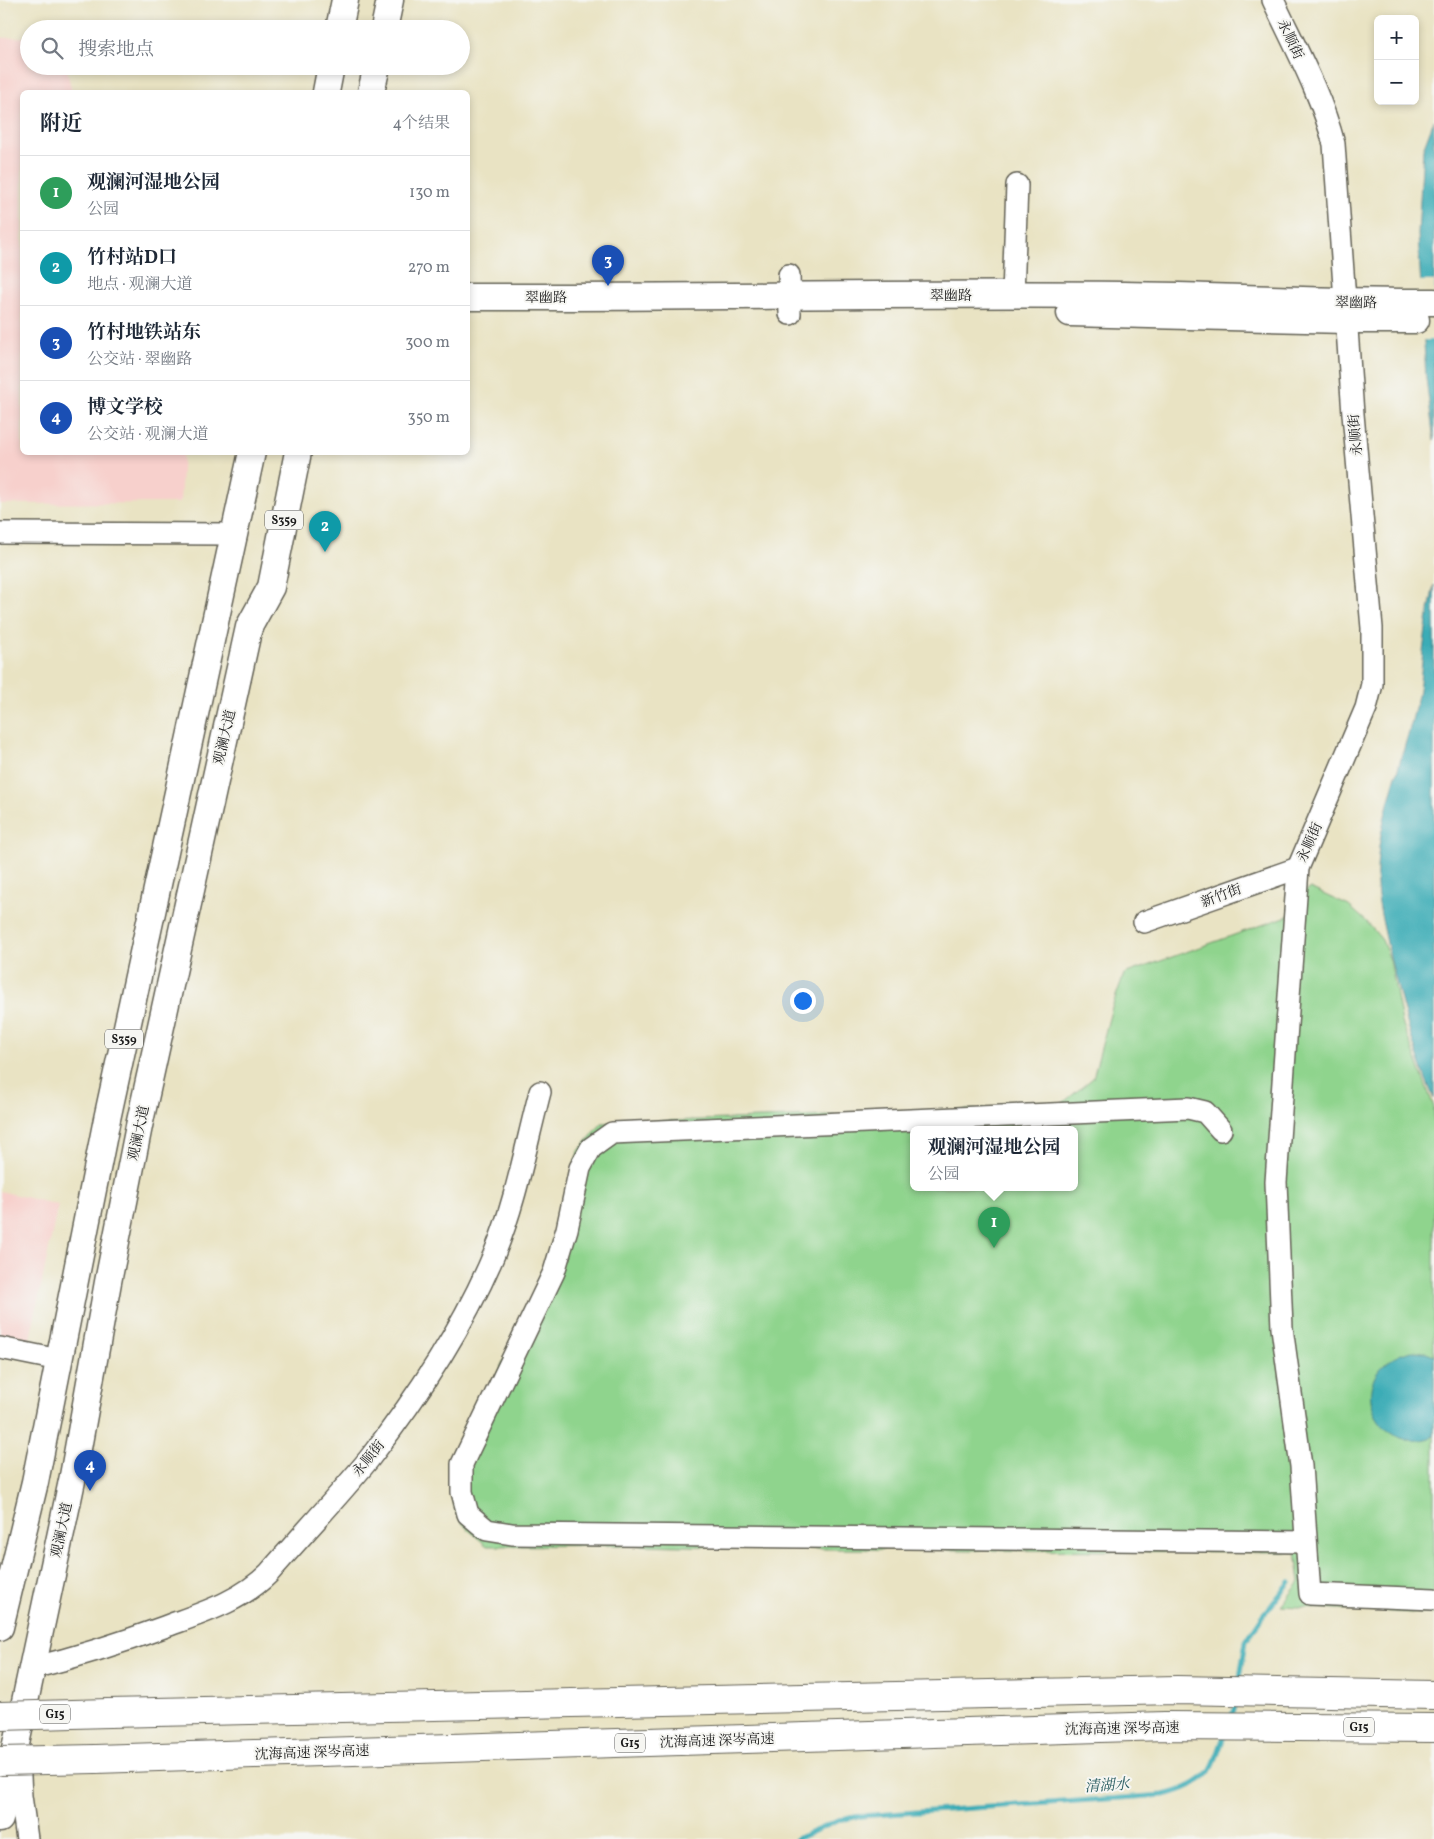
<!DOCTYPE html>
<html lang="zh">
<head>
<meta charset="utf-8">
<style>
	:root { --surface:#fff; --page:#f2f2f3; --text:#1f2937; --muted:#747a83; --line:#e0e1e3; --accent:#1a73e8 }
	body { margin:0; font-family:Vollkorn,"Noto Serif SC",serif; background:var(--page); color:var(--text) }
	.controls { position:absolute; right:15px; top:15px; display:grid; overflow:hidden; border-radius:8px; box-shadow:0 2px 8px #0003 }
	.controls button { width:45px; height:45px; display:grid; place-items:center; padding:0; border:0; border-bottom:1px solid var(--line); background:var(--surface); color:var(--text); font:25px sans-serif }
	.you { position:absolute; left:802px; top:1000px; width:18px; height:18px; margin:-12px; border:4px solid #fff; border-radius:50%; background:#1a73e8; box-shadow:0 0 0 8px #1a73e833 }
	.badge { display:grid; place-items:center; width:32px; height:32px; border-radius:50%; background:var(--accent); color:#fff; font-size:16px; font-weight:700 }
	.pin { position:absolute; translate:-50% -41px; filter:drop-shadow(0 1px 2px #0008) }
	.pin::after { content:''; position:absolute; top:26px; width:18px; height:15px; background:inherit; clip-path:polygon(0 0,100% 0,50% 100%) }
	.popup { position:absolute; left:910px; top:1126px; width:168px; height:65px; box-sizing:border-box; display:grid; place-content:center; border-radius:8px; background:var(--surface); filter:drop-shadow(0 1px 4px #0005); font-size:16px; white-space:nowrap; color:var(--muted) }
	.popup b { font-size:19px; color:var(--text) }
	.popup::after { content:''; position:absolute; left:50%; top:100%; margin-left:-10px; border:10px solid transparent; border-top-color:var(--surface) }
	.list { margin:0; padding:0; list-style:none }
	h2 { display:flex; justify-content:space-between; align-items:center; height:65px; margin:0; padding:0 20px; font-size:21px }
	h2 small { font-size:16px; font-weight:400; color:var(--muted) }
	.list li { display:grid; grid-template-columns:32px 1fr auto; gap:15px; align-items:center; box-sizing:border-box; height:75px; padding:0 20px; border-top:1px solid var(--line) }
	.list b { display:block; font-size:19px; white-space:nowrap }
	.list p { margin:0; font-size:16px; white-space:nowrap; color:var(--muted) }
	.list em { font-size:16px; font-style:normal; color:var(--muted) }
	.icon { flex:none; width:28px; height:28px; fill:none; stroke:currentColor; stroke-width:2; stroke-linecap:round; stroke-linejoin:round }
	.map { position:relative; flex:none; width:1434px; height:1839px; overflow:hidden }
	.search { position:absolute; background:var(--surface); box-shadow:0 2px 8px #0003; left:20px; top:20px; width:450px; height:55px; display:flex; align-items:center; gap:12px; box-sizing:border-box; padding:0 18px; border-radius:28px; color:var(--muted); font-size:19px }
	.panel { position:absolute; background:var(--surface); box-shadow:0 2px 8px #0003; left:20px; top:90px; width:450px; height:365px; border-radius:8px }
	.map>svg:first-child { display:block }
	.built { fill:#f7d0cc }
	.green { fill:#8fd48d; stroke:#567854; fill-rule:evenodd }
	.water { fill:#3bacb6; stroke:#2c6469 }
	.pier { fill:#e9e3c3 }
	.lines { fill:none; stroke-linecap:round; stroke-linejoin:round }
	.stream { stroke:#3bacb6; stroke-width:5 }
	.minor-casing { stroke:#646256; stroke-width:24 }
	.major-casing { stroke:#646256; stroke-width:29 }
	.highway-casing { stroke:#646256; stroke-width:30 }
	.minor { stroke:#fff; stroke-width:21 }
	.major { stroke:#fff; stroke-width:26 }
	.highway { stroke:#fff; stroke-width:28 }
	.highway-bridge-casing { stroke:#646256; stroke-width:30; stroke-linecap:butt }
	.highway-bridge { stroke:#fff; stroke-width:28 }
	.labels { text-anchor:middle; stroke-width:4; stroke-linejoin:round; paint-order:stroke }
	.shield { fill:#f6f6f2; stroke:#5d5d5c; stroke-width:1 }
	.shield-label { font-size:12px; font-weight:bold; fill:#1c1c1c }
	.street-label { font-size:14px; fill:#1c1c1c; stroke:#f6f6f2 }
	.water-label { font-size:15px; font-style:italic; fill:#2a5d61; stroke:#f6f6f2 }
</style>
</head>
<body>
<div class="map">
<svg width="1434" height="1839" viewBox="0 0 1434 1839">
	<rect width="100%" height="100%" fill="#f6f6f2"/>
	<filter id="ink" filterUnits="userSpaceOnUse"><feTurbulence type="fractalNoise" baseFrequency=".02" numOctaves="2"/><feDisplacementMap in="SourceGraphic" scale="10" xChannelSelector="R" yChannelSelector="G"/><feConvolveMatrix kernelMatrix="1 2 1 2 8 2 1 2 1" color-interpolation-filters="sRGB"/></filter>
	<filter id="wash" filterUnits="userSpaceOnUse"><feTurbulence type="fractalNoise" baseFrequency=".0096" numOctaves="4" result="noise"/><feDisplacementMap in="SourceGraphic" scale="20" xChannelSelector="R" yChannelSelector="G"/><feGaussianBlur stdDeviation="1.12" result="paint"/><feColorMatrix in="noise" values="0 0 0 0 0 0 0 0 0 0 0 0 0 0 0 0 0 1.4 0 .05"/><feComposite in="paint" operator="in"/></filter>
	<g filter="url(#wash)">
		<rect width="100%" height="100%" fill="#e9e3c3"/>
		<g class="built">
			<path d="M29 37V66H66L72 92H22V452L183 453 180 503 0 504V38Z"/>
			<path d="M0 1191 58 1205 29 1344 0 1338Z"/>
		</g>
		<path class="green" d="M1310 888 1349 906 1367 922 1382 940 1390 960 1402 1022 1434 1107V1614L1281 1606 1300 1582 1296 1552 824 1549 636 1545 487 1546C479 1539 470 1532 463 1524 450 1508 450 1482 454 1463L544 1277 578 1152 602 1123 857 1115 1059 1106 1093 1078 1112 1007 1124 974 1299 912 1301 894ZM914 1129H1074V1187H914Z"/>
		<g class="water">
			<path d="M1434 120V441L1426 378 1418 234 1423 149Z"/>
			<path d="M1434 585V1099C1413 1051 1400 999 1388 948 1383 922 1375 896 1377 869 1379 816 1404 757 1416 704 1421 685 1421 664 1424 644 1426 624 1430 605 1434 585Z"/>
			<path d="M1411 1351 1426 1352 1434 1355V1436C1380 1461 1335 1372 1411 1351Z"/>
		</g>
		<path class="pier" d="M1419 281H1434V340H1422Z"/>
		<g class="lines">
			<g class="stream">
				<path d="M1239 1684 1246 1641 1262 1617 1290 1582"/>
				<path d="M1231 1718 1237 1700"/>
				<path d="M796 1839 840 1820 860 1816 1164 1795C1181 1791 1197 1785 1209 1772 1215 1764 1221 1745 1224 1736"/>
			</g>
		</g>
	</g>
	<g filter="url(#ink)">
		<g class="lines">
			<g class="minor-casing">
				<g id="minor">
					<path d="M1273 0C1295 47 1321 94 1334 144L1353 414 1372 628V684L1366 708 1298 868 1276 1182 1282 1328 1301 1466 1310 1594 1434 1599"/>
					<path d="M789 275 790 314"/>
					<path d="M1013 295 1017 185"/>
					<path d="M0 533 235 534"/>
					<path d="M1144 922 1298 868"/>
					<path d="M1221 1130 1205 1112 1188 1108 612 1133 591 1148 580 1168 567 1229 554 1272 462 1464V1492L468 1514 487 1530 512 1534 1306 1542"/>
					<path d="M0 1348 59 1360"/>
					<path d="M32 1668C77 1657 121 1643 164 1627 202 1613 240 1602 269 1573 302 1535 337 1498 369 1459 418 1396 464 1327 495 1252 516 1201 526 1145 540 1092"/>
					<path d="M19 1757 21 1796 27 1839"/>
				</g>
			</g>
			<g class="major-casing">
				<g id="major">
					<path d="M339 29 345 0"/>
					<path d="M384 29 390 0"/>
					<path d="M326 92 331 66"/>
					<path d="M371 92 377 66"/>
					<path d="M468 297C686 298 905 293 1123 295 1227 296 1330 303 1434 302"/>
					<path d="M1070 313 1346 320H1416"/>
					<path d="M0 1627 35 1482 107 1119 252 452"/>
					<path d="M0 1819 73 1476 108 1282 139 1126 249 627 271 587 298 452"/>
				</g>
			</g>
			<g class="highway-casing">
				<g id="highway">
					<path d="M109 1713 1177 1690 1434 1695"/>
					<path d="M95 1759 1165 1726 1434 1728"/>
				</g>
			</g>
			<use href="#minor" class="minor"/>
			<use href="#major" class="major"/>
			<use href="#highway" class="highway"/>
			<g class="highway-bridge-casing">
				<g id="highway-bridge">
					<path d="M0 1716 109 1713"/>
					<path d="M0 1761 95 1759"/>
				</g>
			</g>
			<use href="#highway-bridge" class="highway-bridge"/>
		</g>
	</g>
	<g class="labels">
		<g class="shield">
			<rect x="265" y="510.5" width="38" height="19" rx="4"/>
			<rect x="105" y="1029.5" width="38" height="19" rx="4"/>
			<rect x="40" y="1704.5" width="30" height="19" rx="4"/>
			<rect x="1344" y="1717.5" width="30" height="19" rx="4"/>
			<rect x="615" y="1733.5" width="30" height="19" rx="4"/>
		</g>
		<g class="shield-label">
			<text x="284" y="524">S359</text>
			<text x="124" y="1043">S359</text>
			<text x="55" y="1718">G15</text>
			<text x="1359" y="1731">G15</text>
			<text x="630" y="1747">G15</text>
		</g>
		<g class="street-label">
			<text transform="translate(1291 39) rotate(65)" y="5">永顺街</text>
			<text x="951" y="300">翠幽路</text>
			<text x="546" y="302">翠幽路</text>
			<text transform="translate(1356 302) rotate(1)" y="5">翠幽路</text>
			<text transform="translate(1355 435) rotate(-95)" y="5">永顺街</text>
			<text transform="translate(224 737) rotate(-77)" y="5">观澜大道</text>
			<text transform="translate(1309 842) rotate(-66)" y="5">永顺街</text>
			<text transform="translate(1221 895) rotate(-20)" y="5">新竹街</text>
			<text transform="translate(138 1133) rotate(-78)" y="5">观澜大道</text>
			<text transform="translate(368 1458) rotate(-51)" y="5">永顺街</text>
			<text transform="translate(61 1530) rotate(-78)" y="5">观澜大道</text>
			<text transform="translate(1122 1728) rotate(-1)" y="5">沈海高速 深岑高速</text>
			<text transform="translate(717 1740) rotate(-2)" y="5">沈海高速 深岑高速</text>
			<text transform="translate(312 1752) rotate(-2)" y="5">沈海高速 深岑高速</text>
		</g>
		<g class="water-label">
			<text transform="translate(1107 1785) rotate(-4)" y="5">清湖水</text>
		</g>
	</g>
</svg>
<div class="controls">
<button>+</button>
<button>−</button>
</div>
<div class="you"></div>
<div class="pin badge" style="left:994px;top:1248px;background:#2e9e5b">1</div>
<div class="popup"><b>观澜河湿地公园</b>公园</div>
<div class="pin badge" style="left:325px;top:552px;background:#0f9aa8">2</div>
<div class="pin badge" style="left:608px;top:286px;background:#1a4fb4">3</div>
<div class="pin badge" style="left:90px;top:1491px;background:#1a4fb4">4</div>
<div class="search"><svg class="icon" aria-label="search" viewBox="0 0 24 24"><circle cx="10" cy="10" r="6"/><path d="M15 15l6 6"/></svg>搜索地点</div>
<section class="panel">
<h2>附近<small>4个结果</small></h2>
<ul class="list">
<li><span class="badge" style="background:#2e9e5b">1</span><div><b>观澜河湿地公园</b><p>公园</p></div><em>130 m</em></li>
<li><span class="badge" style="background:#0f9aa8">2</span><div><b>竹村站D口</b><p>地点 · 观澜大道</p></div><em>270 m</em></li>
<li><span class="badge" style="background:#1a4fb4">3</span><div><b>竹村地铁站东</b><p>公交站 · 翠幽路</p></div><em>300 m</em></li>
<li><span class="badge" style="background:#1a4fb4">4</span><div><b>博文学校</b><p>公交站 · 观澜大道</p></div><em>350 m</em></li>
</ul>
</section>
</div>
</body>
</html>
